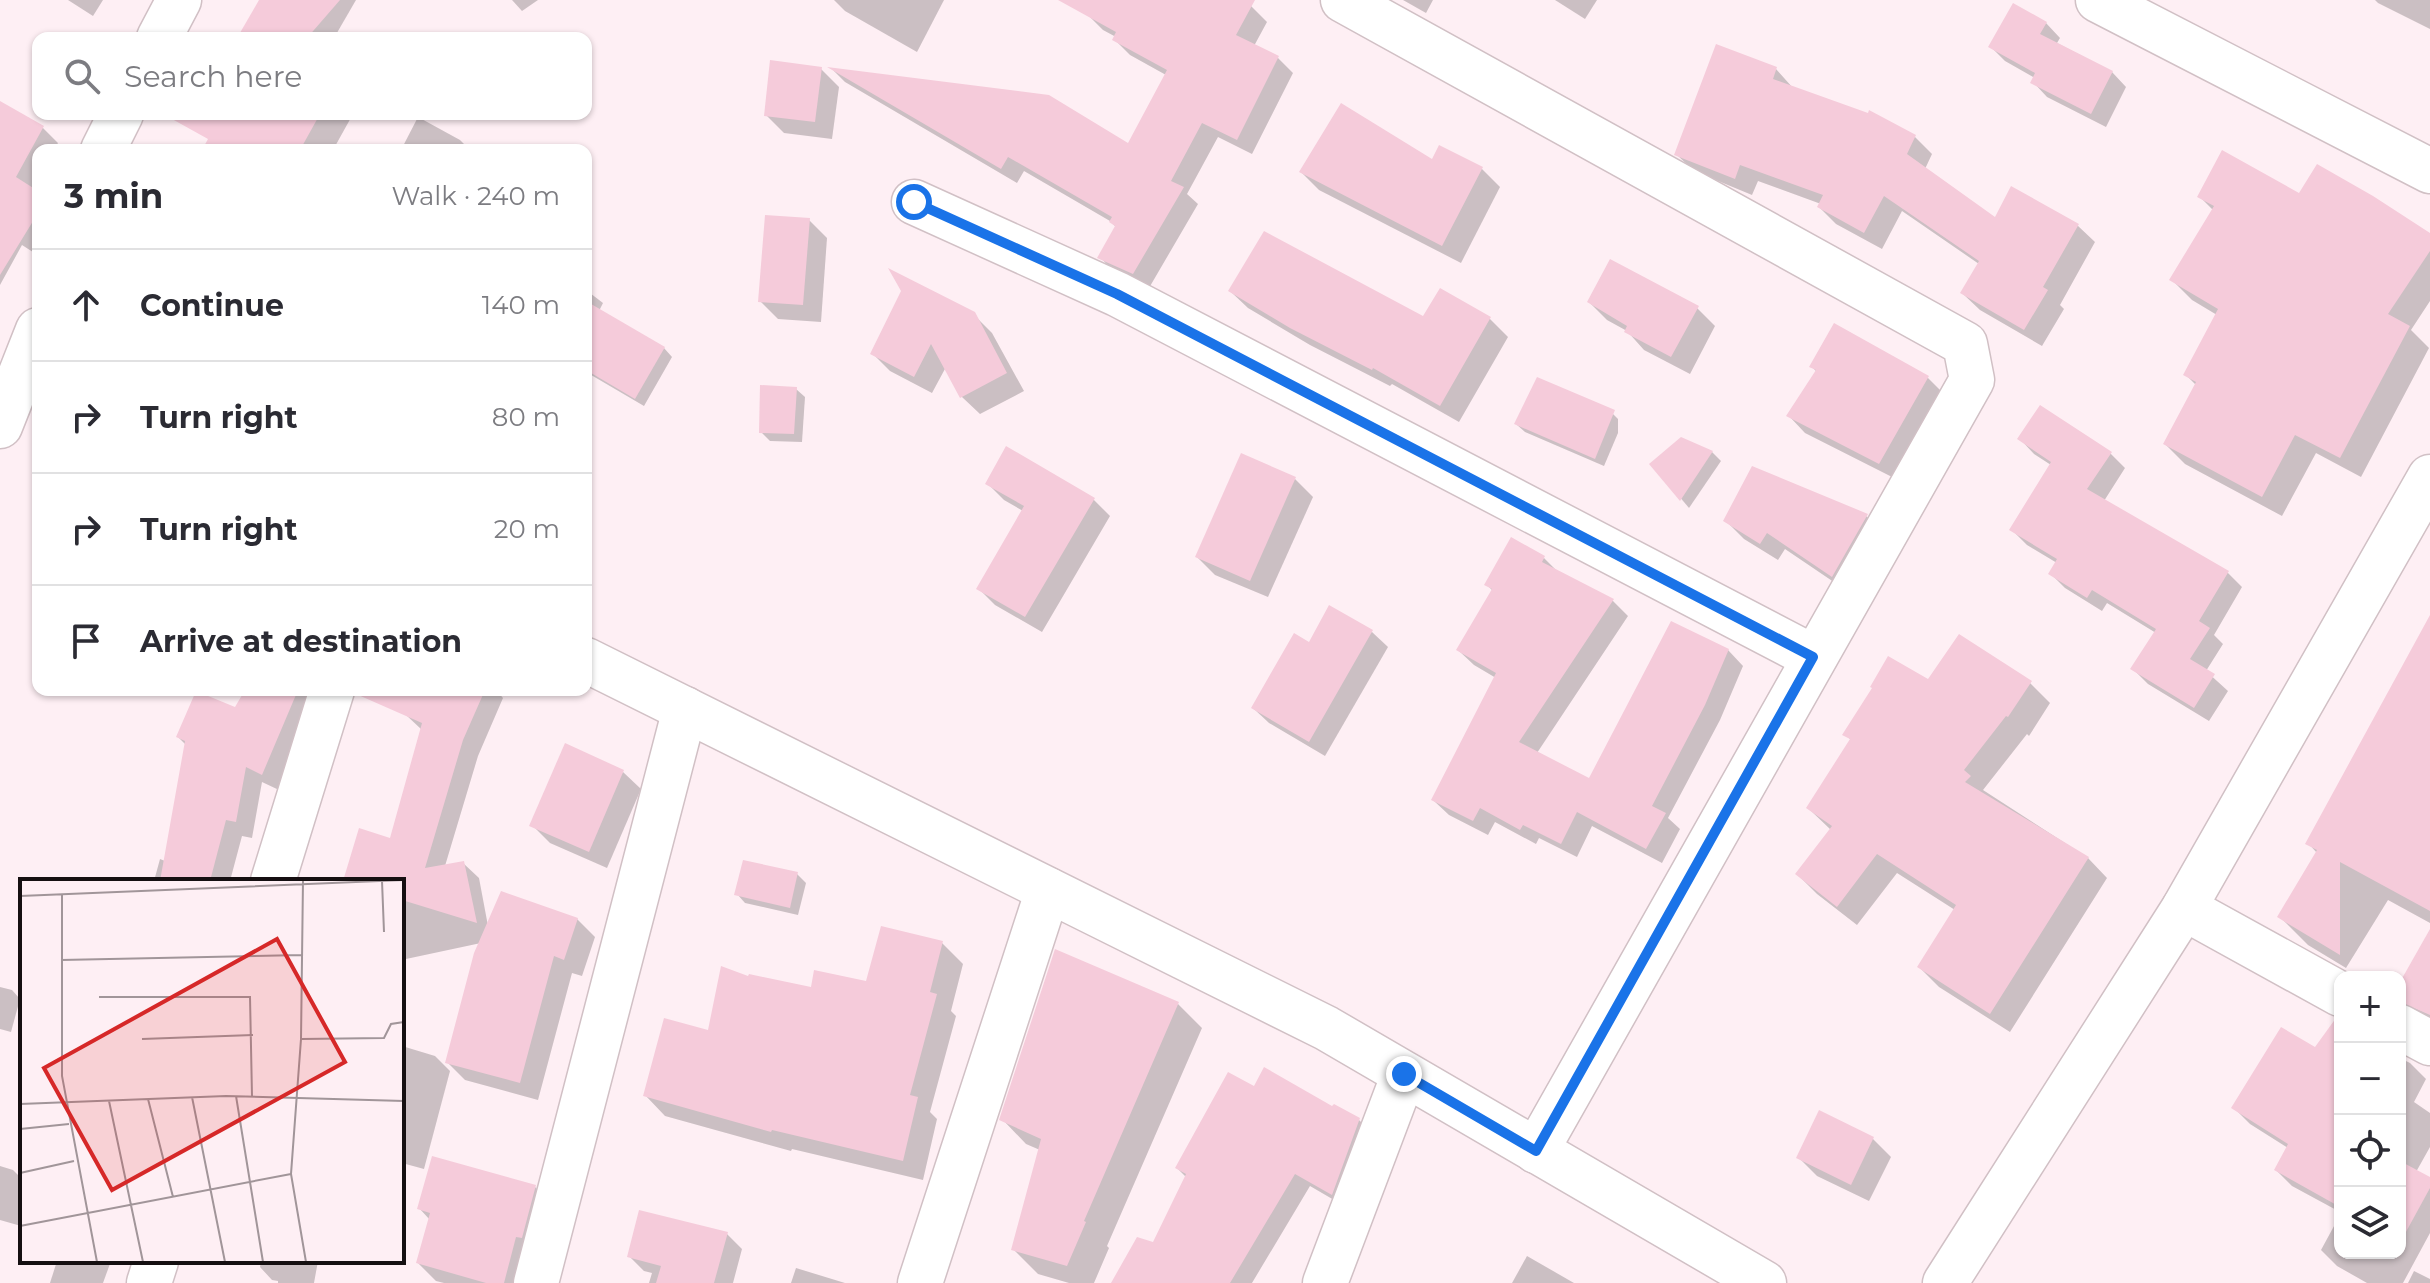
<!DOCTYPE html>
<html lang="en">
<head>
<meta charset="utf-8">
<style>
	:root { --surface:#fff; --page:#f7f7f7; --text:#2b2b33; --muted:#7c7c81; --line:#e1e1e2 }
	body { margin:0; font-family:Montserrat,sans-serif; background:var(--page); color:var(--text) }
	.controls { position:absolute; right:24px; bottom:24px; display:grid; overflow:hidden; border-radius:16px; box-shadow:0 2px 6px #0004 }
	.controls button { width:72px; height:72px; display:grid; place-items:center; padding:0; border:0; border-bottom:2px solid var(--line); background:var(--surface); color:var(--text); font:40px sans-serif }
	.stop { position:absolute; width:24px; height:24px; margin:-18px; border:6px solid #1a73e8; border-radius:50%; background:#fff }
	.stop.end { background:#1a73e8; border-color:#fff; box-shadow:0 2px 8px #0008 }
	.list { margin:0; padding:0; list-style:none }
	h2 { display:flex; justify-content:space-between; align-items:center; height:104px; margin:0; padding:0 32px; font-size:34px }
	h2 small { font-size:26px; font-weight:400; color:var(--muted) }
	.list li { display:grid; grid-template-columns:52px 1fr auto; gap:24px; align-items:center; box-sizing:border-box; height:112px; padding:0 32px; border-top:2px solid var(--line) }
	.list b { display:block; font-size:30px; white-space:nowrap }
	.list em { font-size:26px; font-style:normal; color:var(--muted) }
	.icon { flex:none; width:44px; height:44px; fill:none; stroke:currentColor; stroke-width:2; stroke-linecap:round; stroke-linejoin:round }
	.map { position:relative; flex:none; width:2430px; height:1283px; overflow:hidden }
	.search { position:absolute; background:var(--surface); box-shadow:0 2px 6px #0004; left:32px; top:32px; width:560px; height:88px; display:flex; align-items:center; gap:20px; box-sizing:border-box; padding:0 28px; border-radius:16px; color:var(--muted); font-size:30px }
	.panel { position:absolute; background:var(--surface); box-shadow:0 2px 6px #0004; left:32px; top:144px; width:560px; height:552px; border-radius:16px }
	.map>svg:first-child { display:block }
	.shadow { fill:#0003 }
	.building { fill:#f5cbda }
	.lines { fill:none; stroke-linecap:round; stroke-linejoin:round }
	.street-casing { stroke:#d1c0c5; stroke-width:47 }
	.street { stroke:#fff; stroke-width:44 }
	.route { stroke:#1a73e8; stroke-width:10 }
	.inset-road { fill:none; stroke:#a19599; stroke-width:2 }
	.view { fill:#d62828; fill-opacity:0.15; stroke:#d62828; stroke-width:4 }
	.inset-edge { fill:none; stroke:#150f11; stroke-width:4 }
</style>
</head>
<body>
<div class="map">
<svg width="2430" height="1283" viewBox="0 0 2430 1283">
	<rect width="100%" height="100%" fill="#feeff4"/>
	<g class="shadow">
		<path d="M68 0H103L93 16Z"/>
		<path d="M292 0H356L334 38H239Z"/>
		<path d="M512 0H538L522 11Z"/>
		<path d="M834 0H944L917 52 845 11Z"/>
		<path d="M1092 0H1240L1251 6 1267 22 1254 46 1278 58 1293 73 1252 154 1218 137 1187 194 1198 204 1149 288 1115 273 1100 257 1116 227 1110 221 1024 171 1017 183 845 82 833 70 1129 145 1166 75 1130 55 1114 39 1116 37 1103 30 1088 15Z"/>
		<path d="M1403 0H1433L1426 13Z"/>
		<path d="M1555 0H1597L1585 19Z"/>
		<path d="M2375 0H2430V29L2378 3Z"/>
		<path d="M2046 23 2060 38 2057 43 2112 72 2126 87 2106 127 2047 97 2033 82 2035 78 2005 61 1991 47Z"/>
		<path d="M821 69 839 87 832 139 784 133 766 115Z"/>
		<path d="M1776 69 1793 88 1869 115 1870 113 1915 137 1932 154 1925 169 1996 219 2077 225 2095 242 2060 305 2064 309 2042 346 1980 310 1962 293 1979 264 1902 211 1882 249 1836 224 1819 207 1821 204 1758 181 1752 195 1694 171 1676 154Z"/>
		<path d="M0 103 43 128 58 143 54 150H38V178L32 189 38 193V251L36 254 22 245 0 285Z"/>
		<path d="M202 114H353L333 150H204L210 139Z"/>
		<path d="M418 117 460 140 470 150H401Z"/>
		<path d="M1432 162 1482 169 1500 187 1461 263 1319 190 1301 172Z"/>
		<path d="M2199 196 2430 236V301L2411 330 2429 348 2361 477 2316 453 2282 516 2185 464 2165 444 2197 386 2186 375 2217 315 2192 300 2172 280 2214 211Z"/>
		<path d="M809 220 827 238 821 322 778 319 760 301Z"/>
		<path d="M586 290 603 303 599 311 664 348 672 357 644 406 586 372Z"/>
		<path d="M1230 291 1424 319H1490L1508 337 1459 422 1392 384 1390 386 1310 345 1248 308Z"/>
		<path d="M1589 302 1697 308 1715 326 1690 374 1644 350 1627 331 1607 320Z"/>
		<path d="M973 314 992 333 1024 391 980 414 962 397 946 367 932 393 890 371 872 353Z"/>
		<path d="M1812 367 1928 378 1944 394 1896 479 1805 433 1789 416 1817 372Z"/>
		<path d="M796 389 805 397 802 442 770 441 761 432Z"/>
		<path d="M1609 410 1618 419V433L1604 466 1525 432 1516 424Z"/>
		<path d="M2020 439 2110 453 2125 468 2104 501 2227 572 2242 587 2214 635 2223 644 2206 671 2228 691 2209 721 2148 684 2133 669 2156 633 2107 603 2102 611 2065 588 2050 573 2057 563 2027 545 2012 530 2051 465 2034 454Z"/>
		<path d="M1681 440 1712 452 1721 461 1689 508 1652 464Z"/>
		<path d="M1295 479 1313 497 1268 597 1215 575 1197 557Z"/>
		<path d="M988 484 1093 499 1110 516 1042 632 995 605 978 588 1023 511 1004 500Z"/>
		<path d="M1866 516 1884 533 1850 593 1785 549 1778 560 1744 539 1726 521Z"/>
		<path d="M1544 558 1559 573 1613 601 1628 616 1537 753 1590 781 1728 650 1743 666 1720 720 1668 818 1680 829 1662 863 1592 826 1577 857 1539 838 1536 844 1495 822 1488 835 1449 815 1433 800 1496 678 1474 665 1458 650 1493 591 1487 585Z"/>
		<path d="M2430 619V923L2388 900 2346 968 2308 945 2280 917 2317 853 2308 843Z"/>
		<path d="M1372 632 1388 647 1325 756 1269 723 1253 708 1309 645Z"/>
		<path d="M1929 682 2030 683 2050 703 2029 736 2027 734 1983 790 2088 858 2107 878 2010 1032 1939 987 1919 967 1955 910 1897 873 1857 925 1817 894 1797 874 1831 830 1808 808 1851 740 1845 734Z"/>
		<path d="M247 690H329L279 790 262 782 252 838 242 836 230 881H154L160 859 165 861 186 745 178 737 236 710Z"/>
		<path d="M416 690H496L503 698 478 756 445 866 463 863 479 878 488 926 577 919 595 937 582 976 572 973 538 1100 465 1080 447 1062 481 943 406 959 402 974V881H345L391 840 422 730 405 714Z"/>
		<path d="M623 772 641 789 607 868 550 843 532 825Z"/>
		<path d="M797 874 806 883 798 915 745 903 737 894Z"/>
		<path d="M883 928 942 943 963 964 951 1011 956 1016 930 1112 937 1119 923 1180 792 1149 791 1151 665 1116 645 1095 709 1033 750 978 812 989 867 983Z"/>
		<path d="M2430 933V1030L2400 1018V986Z"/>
		<path d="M0 987 12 990 20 999 11 1032 0 1029Z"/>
		<path d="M1178 1004 1202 1028 1107 1246 1109 1248 1094 1283H1069L1038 1274 1014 1250 1040 1150 1026 1144 1002 1119Z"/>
		<path d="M2340 1019V1212L2292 1186 2276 1170 2288 1148 2250 1124 2234 1108 2315 1050Z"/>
		<path d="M402 1046 435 1056 450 1071 424 1169 402 1163Z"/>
		<path d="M2400 1058 2410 1063 2426 1079 2414 1102 2430 1113V1147L2416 1172 2430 1179V1233L2403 1283H2367L2337 1266 2321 1250 2340 1215V1253H2400Z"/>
		<path d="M1255 1089 1333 1109 1334 1106 1359 1120 1373 1134 1346 1207 1310 1186 1252 1283H1118L1154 1244 1187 1178 1177 1168Z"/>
		<path d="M1820 1113 1873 1139 1891 1157 1869 1201 1817 1176 1799 1158Z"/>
		<path d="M0 1166 13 1170 22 1179 21 1226 0 1220Z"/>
		<path d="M535 1187 553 1205 526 1283H444L436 1281 418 1263 430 1220 419 1208Z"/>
		<path d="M727 1234 742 1249 733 1283H649L652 1273 644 1271 629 1256Z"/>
		<path d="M1527 1256 1574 1283H1512Z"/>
		<path d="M57 1261H111L103 1283H50Z"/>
		<path d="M261 1261H318L314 1283H278V1281L272 1280 260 1267Z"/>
		<path d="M796 1268 845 1283H791Z"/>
		<path d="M2414 1271 2430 1279V1283H2408Z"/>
	</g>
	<g class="building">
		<path d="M259 0H340L307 38H237Z"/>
		<path d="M1058 0H1255L1236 35 1279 56 1237 140 1202 123 1171 181 1184 187 1133 274 1097 258 1115 226 1109 222 1112 217 1008 157 1001 169 827 67 1049 95 1128 143 1167 70 1112 40 1116 32Z"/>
		<path d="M2013 3 2047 22 2040 34 2113 71 2091 114 2030 83 2035 73 1988 47Z"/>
		<path d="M1716 44 1777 67 1773 79 1868 113 1869 110 1916 135 1907 154 1995 217 2011 186 2079 224 2043 287 2048 290 2024 330 1960 293 1979 261 1884 196 1864 233 1817 207 1823 195 1740 165 1735 179 1674 155Z"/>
		<path d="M770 60 822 67 815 122 764 116Z"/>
		<path d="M0 101 44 126 16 177 38 191V213L0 275Z"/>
		<path d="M1341 103 1432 159 1439 145 1483 167 1442 246 1299 172Z"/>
		<path d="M163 114H320L300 150H202L208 139Z"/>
		<path d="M2222 150 2299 193 2317 164 2373 196 2430 233V251L2388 314 2410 326 2340 458 2295 435 2262 497 2163 444 2196 382 2183 375 2218 309 2169 280 2214 206 2197 197Z"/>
		<path d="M765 215 810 218 803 305 758 302Z"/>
		<path d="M1264 231 1423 316 1440 288 1491 317 1440 406 1373 368 1372 370 1290 328 1228 291Z"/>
		<path d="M1610 259 1699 306 1671 357 1624 332 1627 326 1587 302Z"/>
		<path d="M888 268 975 312 1007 373 960 398 931 344 914 377 870 354 901 291Z"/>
		<path d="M586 301 665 347 635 399 586 370Z"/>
		<path d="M1834 323 1929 376 1879 464 1786 416 1816 370 1809 367Z"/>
		<path d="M1537 377 1615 410 1595 459 1514 424Z"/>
		<path d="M760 385 797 387 794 434 759 433Z"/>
		<path d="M2040 405 2112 452 2087 489 2229 571 2199 621 2210 628 2190 659 2215 674 2194 708 2130 669 2156 629 2092 590 2087 598 2048 574 2057 559 2009 530 2051 462 2017 439Z"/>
		<path d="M1681 437 1713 451 1680 501 1649 464Z"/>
		<path d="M1006 446 1095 498 1025 617 976 589 1024 506 985 484Z"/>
		<path d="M1241 453 1296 477 1250 581 1195 557Z"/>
		<path d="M1752 466 1868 514 1832 577 1767 533 1760 544 1723 521Z"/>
		<path d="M1511 537 1545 556 1542 562 1614 599 1519 742 1589 778 1671 621 1729 649 1705 705 1652 806 1666 813 1646 849 1577 812 1561 844 1523 825 1520 830 1480 808 1473 821 1431 800 1496 673 1456 650 1492 589 1484 585Z"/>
		<path d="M1329 605 1373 630 1309 742 1251 708 1294 633 1309 642Z"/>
		<path d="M2430 615V911L2340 862V955L2277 917 2317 850 2305 844Z"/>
		<path d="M1959 634 2032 681 2008 717 2006 716 1964 770 1971 776 1965 782 2089 857 1990 1014 1917 967 1956 905 1877 854 1837 907 1795 874 1832 826 1806 808 1850 739 1842 735 1872 688 1870 687 1888 656 1928 679Z"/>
		<path d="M245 690H298L262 775 246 767 236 822 226 820 210 881H160L185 741 176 737 196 691 235 707Z"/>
		<path d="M356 690H485L463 740 425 868 464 861 477 923 402 900V881H343L359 828 390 838 422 723 356 694Z"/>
		<path d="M565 743 624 770 589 852 529 826Z"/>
		<path d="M743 860 798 872 790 908 734 895Z"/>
		<path d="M501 891 578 918 564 960 554 956 520 1083 445 1063 474 953Z"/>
		<path d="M881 926 943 941 930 992 937 994 910 1095 918 1097 903 1161 772 1130 771 1132 643 1096 664 1018 708 1030 721 966 748 976 749 974 811 987 814 970 866 981Z"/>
		<path d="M2430 929V1015L2400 1002V982Z"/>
		<path d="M1055 949 1179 1002 1084 1221 1086 1222 1067 1266 1011 1250 1041 1139 999 1120Z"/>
		<path d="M2336 1018 2340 1019V1207L2274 1170 2288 1144 2231 1108 2281 1027 2315 1047Z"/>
		<path d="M1264 1067 1332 1106 1334 1104 1360 1118 1332 1195 1295 1174 1230 1283H1111L1137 1237 1153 1242 1186 1174 1175 1168 1228 1072 1254 1086Z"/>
		<path d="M1819 1110 1874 1137 1851 1185 1796 1158Z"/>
		<path d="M432 1156 536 1185 522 1238 516 1237 504 1283H486L416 1263 430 1213 417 1209Z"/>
		<path d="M2400 1161 2430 1177V1188L2401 1241Z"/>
		<path d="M639 1210 728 1232 714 1283H656L661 1266 627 1257Z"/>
	</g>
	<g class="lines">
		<g class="street-casing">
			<g id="street">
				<path d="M1343 0 1965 344 1972 380 1536 1151"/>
				<path d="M2098 0 2430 171"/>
				<path d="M159 38 179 0"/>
				<path d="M103 150 121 114"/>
				<path d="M914 202 1117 294 1813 657"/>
				<path d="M0 426 38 330"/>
				<path d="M586 660 1326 1028 1764 1283"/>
				<path d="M273 881 332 690"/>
				<path d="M2184 908 2340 994"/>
				<path d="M2400 1027 2430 1043"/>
				<path d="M149 1283 156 1261"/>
				<path d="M536 1283 685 709"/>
				<path d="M920 1283 1048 890"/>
				<path d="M1325 1283 1404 1074"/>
				<path d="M1945 1283 2184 908 2430 477"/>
			</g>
		</g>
		<use href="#street" class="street"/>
	</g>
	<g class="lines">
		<path class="route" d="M914 202 1117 294 1813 657 1536 1151 1404 1074"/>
	</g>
	<g transform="translate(20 879)">
		<rect width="384" height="384" fill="#feeff4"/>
		<path class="inset-road" d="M283 1 281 160 271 295 286 383M362 2 364 53M42 16V197L77 383M0 17 384 1M41 81 282 76M79 118H230L232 217M0 154V204M122 160 233 156M281 160 364 159 371 145 384 143M216 217 243 383M172 218 205 383M128 220 153 318M89 222 123 383M0 225 206 217 384 222M0 250 49 245M0 294 54 282M0 347 271 295"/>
		<path class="view" d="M257 60 325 183 92 311 24 189Z"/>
		<rect width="384" height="384" class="inset-edge"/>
	</g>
</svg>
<div class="controls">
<button>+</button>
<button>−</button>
<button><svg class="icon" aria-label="locate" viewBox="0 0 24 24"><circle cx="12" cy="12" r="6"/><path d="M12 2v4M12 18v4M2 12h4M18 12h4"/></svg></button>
<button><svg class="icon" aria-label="layers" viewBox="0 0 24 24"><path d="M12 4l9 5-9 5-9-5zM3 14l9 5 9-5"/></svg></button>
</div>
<div class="stop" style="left:914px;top:202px"></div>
<div class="stop end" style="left:1404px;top:1074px"></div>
<div class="search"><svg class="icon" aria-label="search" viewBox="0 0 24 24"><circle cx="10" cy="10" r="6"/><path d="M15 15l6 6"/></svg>Search here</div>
<section class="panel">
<h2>3 min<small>Walk · 240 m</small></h2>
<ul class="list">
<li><svg class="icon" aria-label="ahead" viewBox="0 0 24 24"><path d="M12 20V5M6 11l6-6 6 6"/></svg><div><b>Continue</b></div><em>140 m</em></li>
<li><svg class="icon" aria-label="right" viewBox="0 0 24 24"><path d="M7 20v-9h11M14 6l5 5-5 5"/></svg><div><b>Turn right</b></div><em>80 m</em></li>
<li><svg class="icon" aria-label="right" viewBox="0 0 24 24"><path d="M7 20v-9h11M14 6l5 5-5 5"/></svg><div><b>Turn right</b></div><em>20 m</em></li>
<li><svg class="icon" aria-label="arrive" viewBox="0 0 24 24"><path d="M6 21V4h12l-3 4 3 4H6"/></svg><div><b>Arrive at destination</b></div></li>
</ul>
</section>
</div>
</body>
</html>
